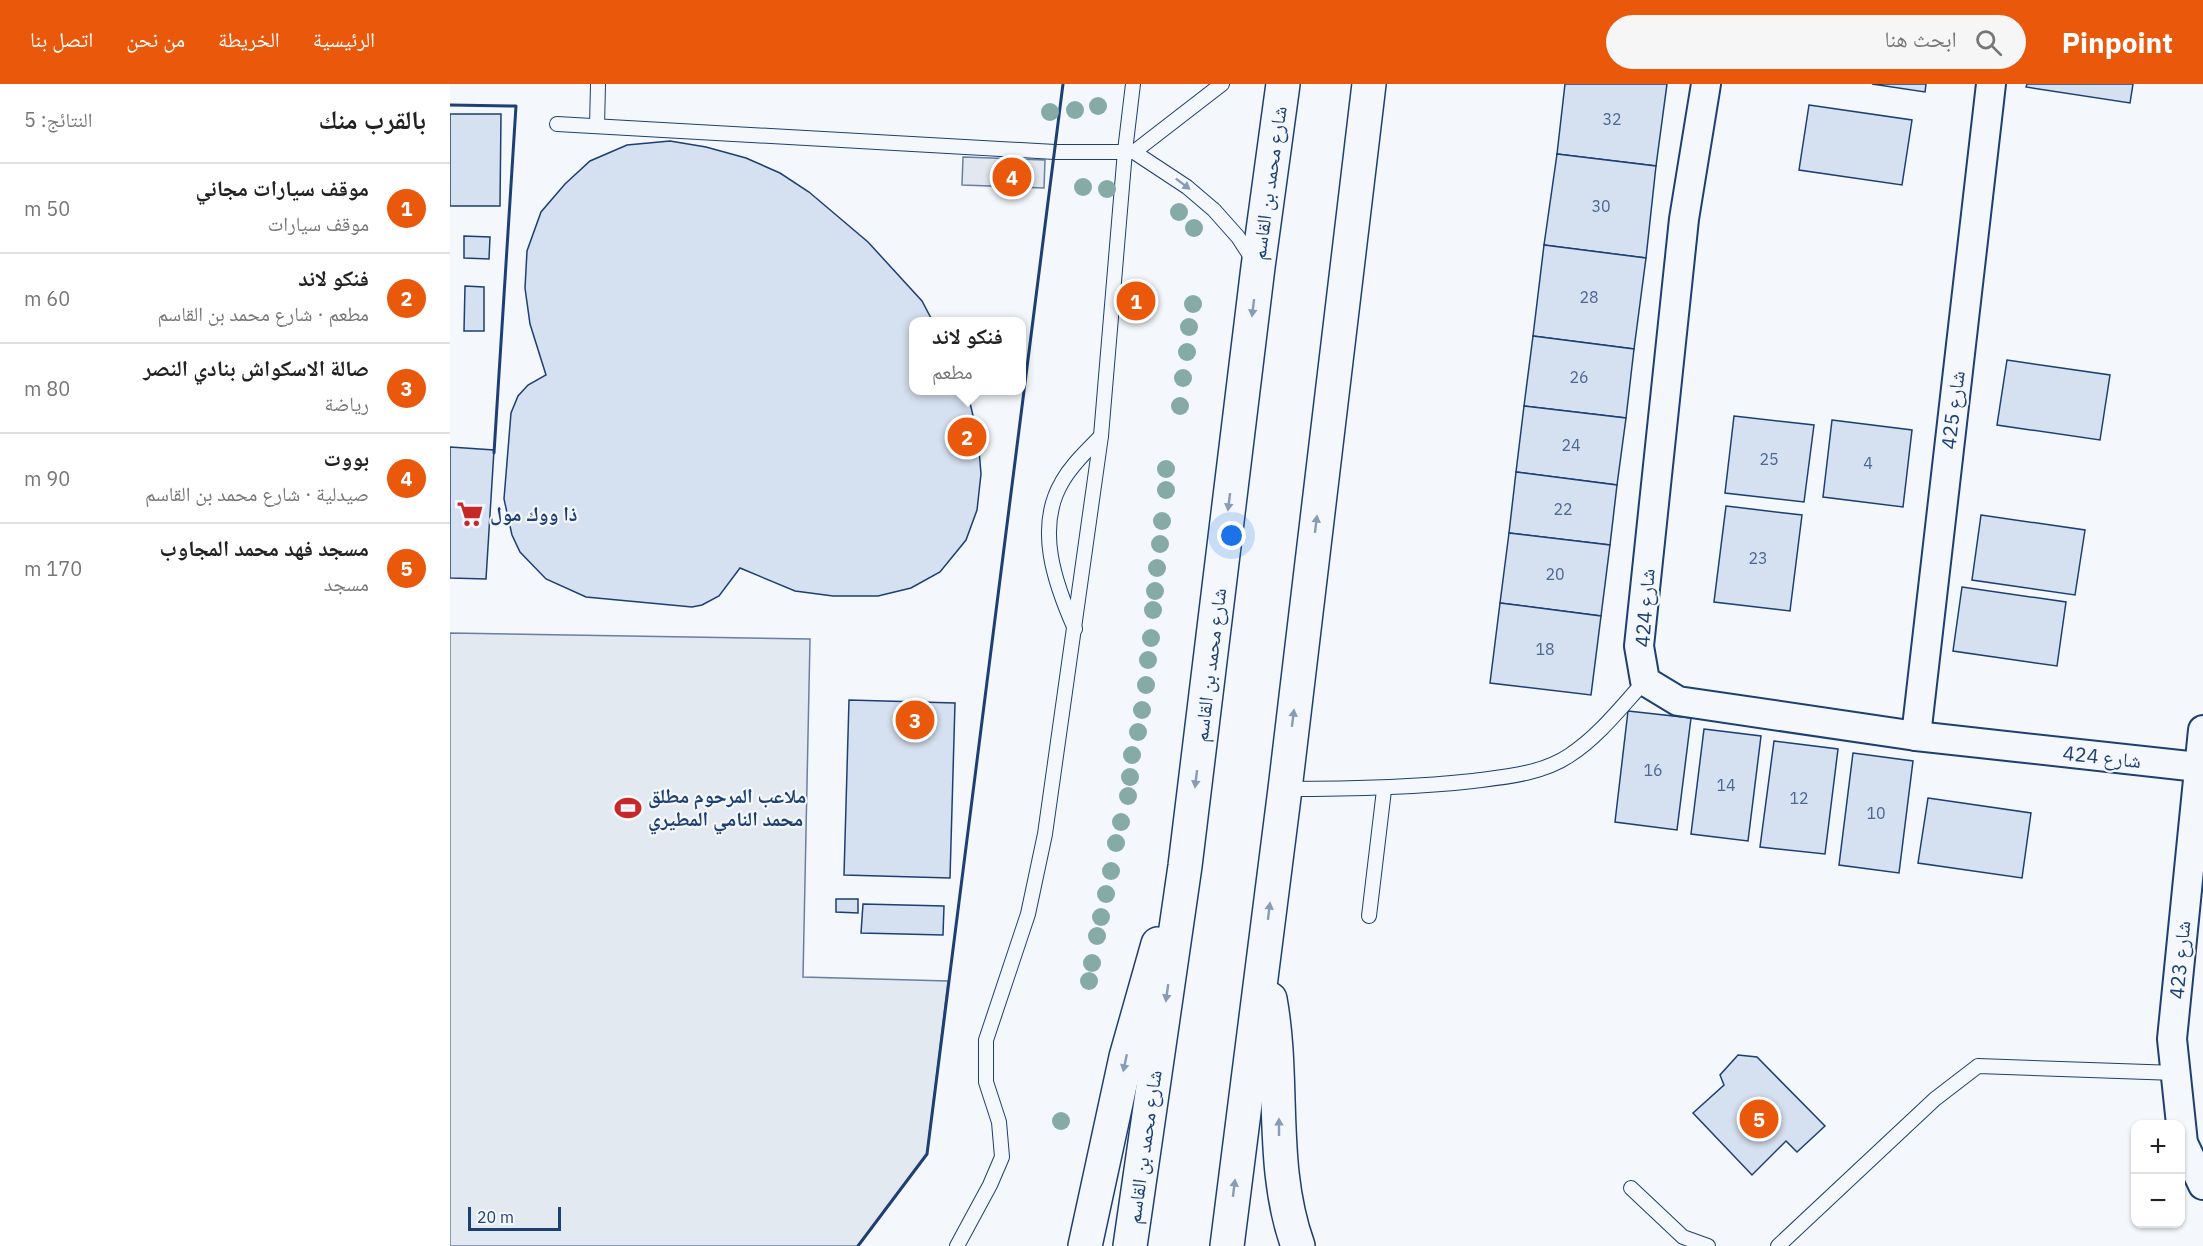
<!DOCTYPE html>
<html lang="ar">
<head>
<meta charset="utf-8">
<style>
	:root { --surface:#fff; --page:#f6f6f6; --text:#222; --muted:#767676; --line:#e0e0e0; --accent:#ea580c }
	body { margin:0; font-family:"IBM Plex Sans","Noto Naskh Arabic",sans-serif; background:var(--page); color:var(--text); direction:rtl }
	.controls { position:absolute; right:18px; bottom:18px; display:grid; overflow:hidden; border-radius:12px; box-shadow:0 2px 4px #0004 }
	.controls button { width:54px; height:54px; display:grid; place-items:center; padding:0; border:0; border-bottom:2px solid var(--line); background:var(--surface); color:var(--text); font:30px sans-serif }
	.scale { position:absolute; left:18px; bottom:15px; width:93px; box-sizing:border-box; padding-left:6px; border:3px solid #1d3f73; border-top:0; font-size:16px; line-height:21px; white-space:nowrap; color:#1d3f73; -webkit-text-stroke:4px #f4f7fb; paint-order:stroke }
	.you { position:absolute; left:782px; top:452px; width:21px; height:21px; margin:-15px; border:4px solid #fff; border-radius:50%; background:#1a73e8; box-shadow:0 0 0 9px #1a73e833 }
	.badge { display:grid; place-items:center; width:39px; height:39px; border-radius:50%; background:var(--accent); color:#fff; font-size:20px; font-weight:700 }
	.pin { position:absolute; translate:-50% -50%; border:3px solid #fff; box-shadow:0 2px 6px #0006 }
	.popup { position:absolute; left:459px; top:233px; width:117px; height:78px; box-sizing:border-box; display:grid; place-content:center; border-radius:12px; background:var(--surface); filter:drop-shadow(0 2px 4px #0005); font-size:20px; white-space:nowrap; color:var(--muted) }
	.popup b { font-size:22px; color:var(--text) }
	.popup::after { content:''; position:absolute; left:50%; top:100%; margin-left:-12px; border:12px solid transparent; border-top-color:var(--surface) }
	.list { margin:0; padding:0; list-style:none }
	h2 { display:flex; justify-content:space-between; align-items:center; height:78px; margin:0; padding:0 24px; font-size:26px }
	h2 small { font-size:20px; font-weight:400; color:var(--muted) }
	.list li { display:grid; grid-template-columns:39px 1fr auto; gap:18px; align-items:center; box-sizing:border-box; height:90px; padding:0 24px; border-top:2px solid var(--line) }
	.list b { display:block; font-size:22px; white-space:nowrap }
	.list p { margin:0; font-size:20px; white-space:nowrap; color:var(--muted) }
	.list em { font-size:20px; font-style:normal; color:var(--muted) }
	.icon { flex:none; width:33px; height:33px; fill:none; stroke:currentColor; stroke-width:2; stroke-linecap:round; stroke-linejoin:round }
	.map { position:relative; flex:none; width:1753px; height:1162px; overflow:hidden; direction:ltr }
	header { display:flex; align-items:center; gap:36px; box-sizing:border-box; height:84px; padding:0 30px; background:var(--accent); color:#fff }
	header strong { font-size:28px }
	nav { display:flex; gap:33px; margin-inline-start:auto; font-size:21px }
	.search { width:420px; height:54px; background:var(--page); display:flex; align-items:center; gap:15px; box-sizing:border-box; padding:0 21px; border-radius:33px; color:var(--muted); font-size:22px }
	main { display:flex }
	aside { flex:1; background:var(--surface) }
	.map>svg:first-child { display:block }
	.green { fill:#e3e9f0; stroke:#687fa3; stroke-width:1.5 }
	.parking { fill:#e3e8f0; stroke:#687fa3; stroke-width:1.5 }
	.building { fill:#d5e0f0; stroke:#1d3f73; stroke-width:1.5 }
	.lines { fill:none; stroke-linecap:round; stroke-linejoin:round }
	.service-casing { stroke:#1d3f73; stroke-width:16 }
	.minor-casing { stroke:#1d3f73; stroke-width:32 }
	.primary-casing { stroke:#1d3f73; stroke-width:36 }
	.service { stroke:#f4f7fb; stroke-width:14 }
	.minor { stroke:#f4f7fb; stroke-width:28 }
	.primary { stroke:#f4f7fb; stroke-width:33 }
	.wall { stroke:#1d3f73; stroke-width:3 }
	.tree { fill:#86aba6 }
	.oneway { fill:#889bb7 }
	.labels { text-anchor:middle; stroke-width:4.5; stroke-linejoin:round; paint-order:stroke }
	.number-label { font-size:16px; fill:#4b6792 }
	.street-label { font-size:20px; fill:#1d3f73; stroke:#f4f7fb }
	.poi-label { font-size:20px; font-weight:bold; fill:#1d3f73; stroke:#f4f7fb; text-anchor:start }
</style>
</head>
<body>
<header>
<strong>Pinpoint</strong>
<div class="search"><svg class="icon" aria-label="search" viewBox="0 0 24 24"><circle cx="10" cy="10" r="6"/><path d="M15 15l6 6"/></svg>ابحث هنا</div>
<nav><a>الرئيسية</a><a>الخريطة</a><a>من نحن</a><a>اتصل بنا</a></nav>
</header>
<main>
<div class="map">
<svg width="1753" height="1162" viewBox="0 0 1753 1162">
	<rect width="100%" height="100%" fill="#f4f7fb"/>
	<path class="green" d="M0 549 360 555 353 893 498 897 477 1070 408 1162H0Z"/>
	<path class="parking" d="M513 73 595 76 594 104 512 101Z"/>
	<g class="building">
		<path d="M1115 0H1217L1206 82 1107 70Z"/>
		<path d="M1422 0H1476L1475 8Z"/>
		<path d="M1577 0H1683L1680 19 1576 3Z"/>
		<path d="M1359 21 1462 36 1452 101 1349 86Z"/>
		<path d="M0 30H51L50 122H0Z"/>
		<path d="M220 57 256 63 296 74 330 89 359 108 418 158 472 217 483 238H463V306H517L528 353 531 390 527 426 516 456 490 488 461 504 428 512H383L345 507 290 484 269 512 252 521 242 523 136 513 96 495 70 468 62 451 54 415 61 329 68 312 78 301 96 291 80 240 75 204 77 167 91 128 115 100 140 77 177 61Z"/>
		<path d="M1107 70 1206 82 1196 174 1094 161Z"/>
		<path d="M14 152 40 153 39 175 14 174Z"/>
		<path d="M1094 161 1196 174 1184 265 1083 252Z"/>
		<path d="M15 202 34 203V247H14Z"/>
		<path d="M1083 252 1184 265 1176 334 1074 322Z"/>
		<path d="M1557 276 1660 291 1650 356 1547 341Z"/>
		<path d="M1074 322 1176 334 1167 401 1066 388Z"/>
		<path d="M1284 332 1364 341 1354 418 1275 409Z"/>
		<path d="M1382 336 1462 346 1453 423 1373 413Z"/>
		<path d="M0 363 44 366 36 495 0 494Z"/>
		<path d="M1066 388 1167 401 1160 461 1059 449Z"/>
		<path d="M1276 422 1352 431 1340 527 1264 518Z"/>
		<path d="M1531 431 1635 446 1625 511 1522 496Z"/>
		<path d="M1059 449 1160 461 1151 532 1050 519Z"/>
		<path d="M1512 503 1616 518 1607 582 1503 567Z"/>
		<path d="M1050 519 1151 532 1141 611 1040 599Z"/>
		<path d="M399 616 505 619 500 794 394 791Z"/>
		<path d="M1178 627 1241 634 1227 746 1165 738Z"/>
		<path d="M1254 645 1311 652 1298 757 1241 750Z"/>
		<path d="M1324 657 1388 665 1375 770 1310 763Z"/>
		<path d="M1403 669 1463 677 1449 789 1389 781Z"/>
		<path d="M1478 714 1581 729 1572 794 1468 779Z"/>
		<path d="M386 815H408V829L386 828Z"/>
		<path d="M413 820 494 822 493 851 411 849Z"/>
		<path d="M1288 971 1307 973 1375 1042 1347 1068 1336 1057 1302 1091 1243 1029 1274 1001 1270 991Z"/>
	</g>
	<g class="lines">
		<g class="service-casing">
			<g id="service">
				<path d="M107 40 605 68H684L737 103 764 126 788 153 803 176"/>
				<path d="M147 42 148 0"/>
				<path d="M684 68 772 0"/>
				<path d="M625 545C605 500 585 444 612 398 622 380 637 367 651 352"/>
				<path d="M835 705C898 705 960 704 1023 697 1055 693 1092 690 1120 671 1149 652 1171 623 1195 597"/>
				<path d="M919 832 934 706"/>
				<path d="M1181 1104 1233 1153 1258 1162"/>
				<path d="M507 1162 540 1101 552 1073 549 1038 536 998V956L578 830 595 750 651 352 675 67 683 0"/>
				<path d="M1328 1162 1485 1015 1528 982 1726 989"/>
			</g>
		</g>
		<g class="minor-casing">
			<g id="minor">
				<path d="M1256 0 1234 135 1189 562 1195 597 1228 617 1466 652 1748 683"/>
				<path d="M1753 646 1722 955 1733 1059 1753 1101"/>
				<path d="M1466 652 1541 0"/>
			</g>
		</g>
		<g class="primary-casing">
			<g id="primary">
				<path d="M820 915C835 997 819 1082 848 1162"/>
				<path d="M635 1162 676 973 708 860"/>
				<path d="M680 1162 735 782 808 183 833 0"/>
				<path d="M777 1162 835 705 919 0"/>
			</g>
		</g>
		<use href="#service" class="service"/>
		<use href="#minor" class="minor"/>
		<use href="#primary" class="primary"/>
		<g class="wall">
			<path d="M0 21 66 22 44 369"/>
			<path d="M408 1162 477 1070 613 0"/>
		</g>
	</g>
	<g class="tree">
		<circle cx="648" cy="22" r="9"/>
		<circle cx="625" cy="26" r="9"/>
		<circle cx="600" cy="28" r="9"/>
		<circle cx="633" cy="103" r="9"/>
		<circle cx="657" cy="105" r="9"/>
		<circle cx="729" cy="128" r="9"/>
		<circle cx="744" cy="144" r="9"/>
		<circle cx="743" cy="220" r="9"/>
		<circle cx="739" cy="243" r="9"/>
		<circle cx="737" cy="268" r="9"/>
		<circle cx="733" cy="294" r="9"/>
		<circle cx="730" cy="322" r="9"/>
		<circle cx="716" cy="385" r="9"/>
		<circle cx="716" cy="406" r="9"/>
		<circle cx="712" cy="437" r="9"/>
		<circle cx="710" cy="460" r="9"/>
		<circle cx="707" cy="484" r="9"/>
		<circle cx="705" cy="507" r="9"/>
		<circle cx="703" cy="526" r="9"/>
		<circle cx="701" cy="554" r="9"/>
		<circle cx="698" cy="576" r="9"/>
		<circle cx="696" cy="601" r="9"/>
		<circle cx="692" cy="626" r="9"/>
		<circle cx="688" cy="648" r="9"/>
		<circle cx="682" cy="671" r="9"/>
		<circle cx="680" cy="693" r="9"/>
		<circle cx="678" cy="712" r="9"/>
		<circle cx="671" cy="738" r="9"/>
		<circle cx="666" cy="759" r="9"/>
		<circle cx="661" cy="787" r="9"/>
		<circle cx="656" cy="810" r="9"/>
		<circle cx="651" cy="833" r="9"/>
		<circle cx="647" cy="852" r="9"/>
		<circle cx="642" cy="879" r="9"/>
		<circle cx="639" cy="897" r="9"/>
		<circle cx="611" cy="1037" r="9"/>
	</g>
	<defs><path id="oneway-solid" d="M-6-.8H1V-3.2L6.5 0L1 3.2V.8H-6Z" transform="scale(1.5)"/></defs>
	<g class="oneway">
		<use href="#oneway-solid" transform="translate(733 100) rotate(37)"/>
		<use href="#oneway-solid" transform="translate(803 224) rotate(97)"/>
		<use href="#oneway-solid" transform="translate(779 418) rotate(97)"/>
		<use href="#oneway-solid" transform="translate(866 440) rotate(-83)"/>
		<use href="#oneway-solid" transform="translate(843 634) rotate(-83)"/>
		<use href="#oneway-solid" transform="translate(746 695) rotate(97)"/>
		<use href="#oneway-solid" transform="translate(819 827) rotate(-83)"/>
		<use href="#oneway-solid" transform="translate(717 909) rotate(98)"/>
		<use href="#oneway-solid" transform="translate(675 979) rotate(102)"/>
		<use href="#oneway-solid" transform="translate(829 1043) rotate(-90)"/>
		<use href="#oneway-solid" transform="translate(784 1104) rotate(-83)"/>
	</g>
	<defs>
		<g id="supermarket-bare" transform="scale(2.07)"><path d="M-6-5.5h2.5l.6 2H6L4.5 2H-2.5L-4.4-4H-6ZM-1.5 3.2a1.3 1.3 0 1 0 .1 0ZM3 3.2a1.3 1.3 0 1 0 .1 0Z" fill="#c62828" stroke="#f4f7fb" stroke-width="2.5" paint-order="stroke"/></g>
		<g id="stadium-bare" transform="scale(2.07)"><path d="M0-5a6.5 5 0 1 0 0 10a6.5 5 0 1 0 0-10ZM-3.5-1.8h7v3.6h-7Z" fill="#c62828" stroke="#f4f7fb" stroke-width="2.5" paint-order="stroke"/></g>
	</defs>
	<g fill-rule="evenodd">
		<use href="#supermarket-bare" x="20" y="430"/>
		<use href="#stadium-bare" x="178" y="724"/>
	</g>
	<g class="labels">
		<g class="number-label">
			<text x="1162" y="41">32</text>
			<text x="1151" y="128">30</text>
			<text x="1139" y="219">28</text>
			<text x="1129" y="299">26</text>
			<text x="1121" y="367">24</text>
			<text x="1319" y="381">25</text>
			<text x="1418" y="385">4</text>
			<text x="1113" y="431">22</text>
			<text x="1308" y="480">23</text>
			<text x="1105" y="496">20</text>
			<text x="1095" y="571">18</text>
			<text x="1203" y="692">16</text>
			<text x="1276" y="707">14</text>
			<text x="1349" y="720">12</text>
			<text x="1426" y="735">10</text>
		</g>
		<g class="street-label">
			<text transform="translate(819 99) rotate(-82)" y="7">شارع محمد بن القاسم</text>
			<text transform="translate(1503 326) rotate(-83)" y="7">شارع 425</text>
			<text transform="translate(1195 524) rotate(-86)" y="7">شارع 424</text>
			<text transform="translate(760 581) rotate(-83)" y="7">شارع محمد بن القاسم</text>
			<text transform="translate(1652 673) rotate(6)" y="7">شارع 424</text>
			<text transform="translate(1730 876) rotate(-85)" y="7">شارع 423</text>
			<text transform="translate(694 1063) rotate(-82)" y="7">شارع محمد بن القاسم</text>
		</g>
		<g class="poi-label">
			<text x="40" y="437">ذا ووك مول</text>
			<text x="198" y="719">ملاعب المرحوم مطلق<tspan x="198" dy="23">محمد النامي المطيري</tspan></text>
		</g>
	</g>
</svg>
<div class="controls">
<button>+</button>
<button>−</button>
</div>
<div class="scale">20 m</div>
<div class="you"></div>
<div class="pin badge" style="left:686px;top:217px">1</div>
<div class="pin badge" style="left:517px;top:353px">2</div>
<div class="popup"><b>فنكو لاند</b>مطعم</div>
<div class="pin badge" style="left:465px;top:636px">3</div>
<div class="pin badge" style="left:562px;top:93px">4</div>
<div class="pin badge" style="left:1309px;top:1035px">5</div>
</div>
<aside>
<h2>بالقرب منك<small>النتائج: 5</small></h2>
<ul class="list">
<li><span class="badge">1</span><div><b>موقف سيارات مجاني</b><p>موقف سيارات</p></div><em>50 m</em></li>
<li><span class="badge">2</span><div><b>فنكو لاند</b><p>مطعم · شارع محمد بن القاسم</p></div><em>60 m</em></li>
<li><span class="badge">3</span><div><b>صالة الاسكواش بنادي النصر</b><p>رياضة</p></div><em>80 m</em></li>
<li><span class="badge">4</span><div><b>بووت</b><p>صيدلية · شارع محمد بن القاسم</p></div><em>90 m</em></li>
<li><span class="badge">5</span><div><b>مسجد فهد محمد المجاوب</b><p>مسجد</p></div><em>170 m</em></li>
</ul>
</aside>
</main>
</body>
</html>
